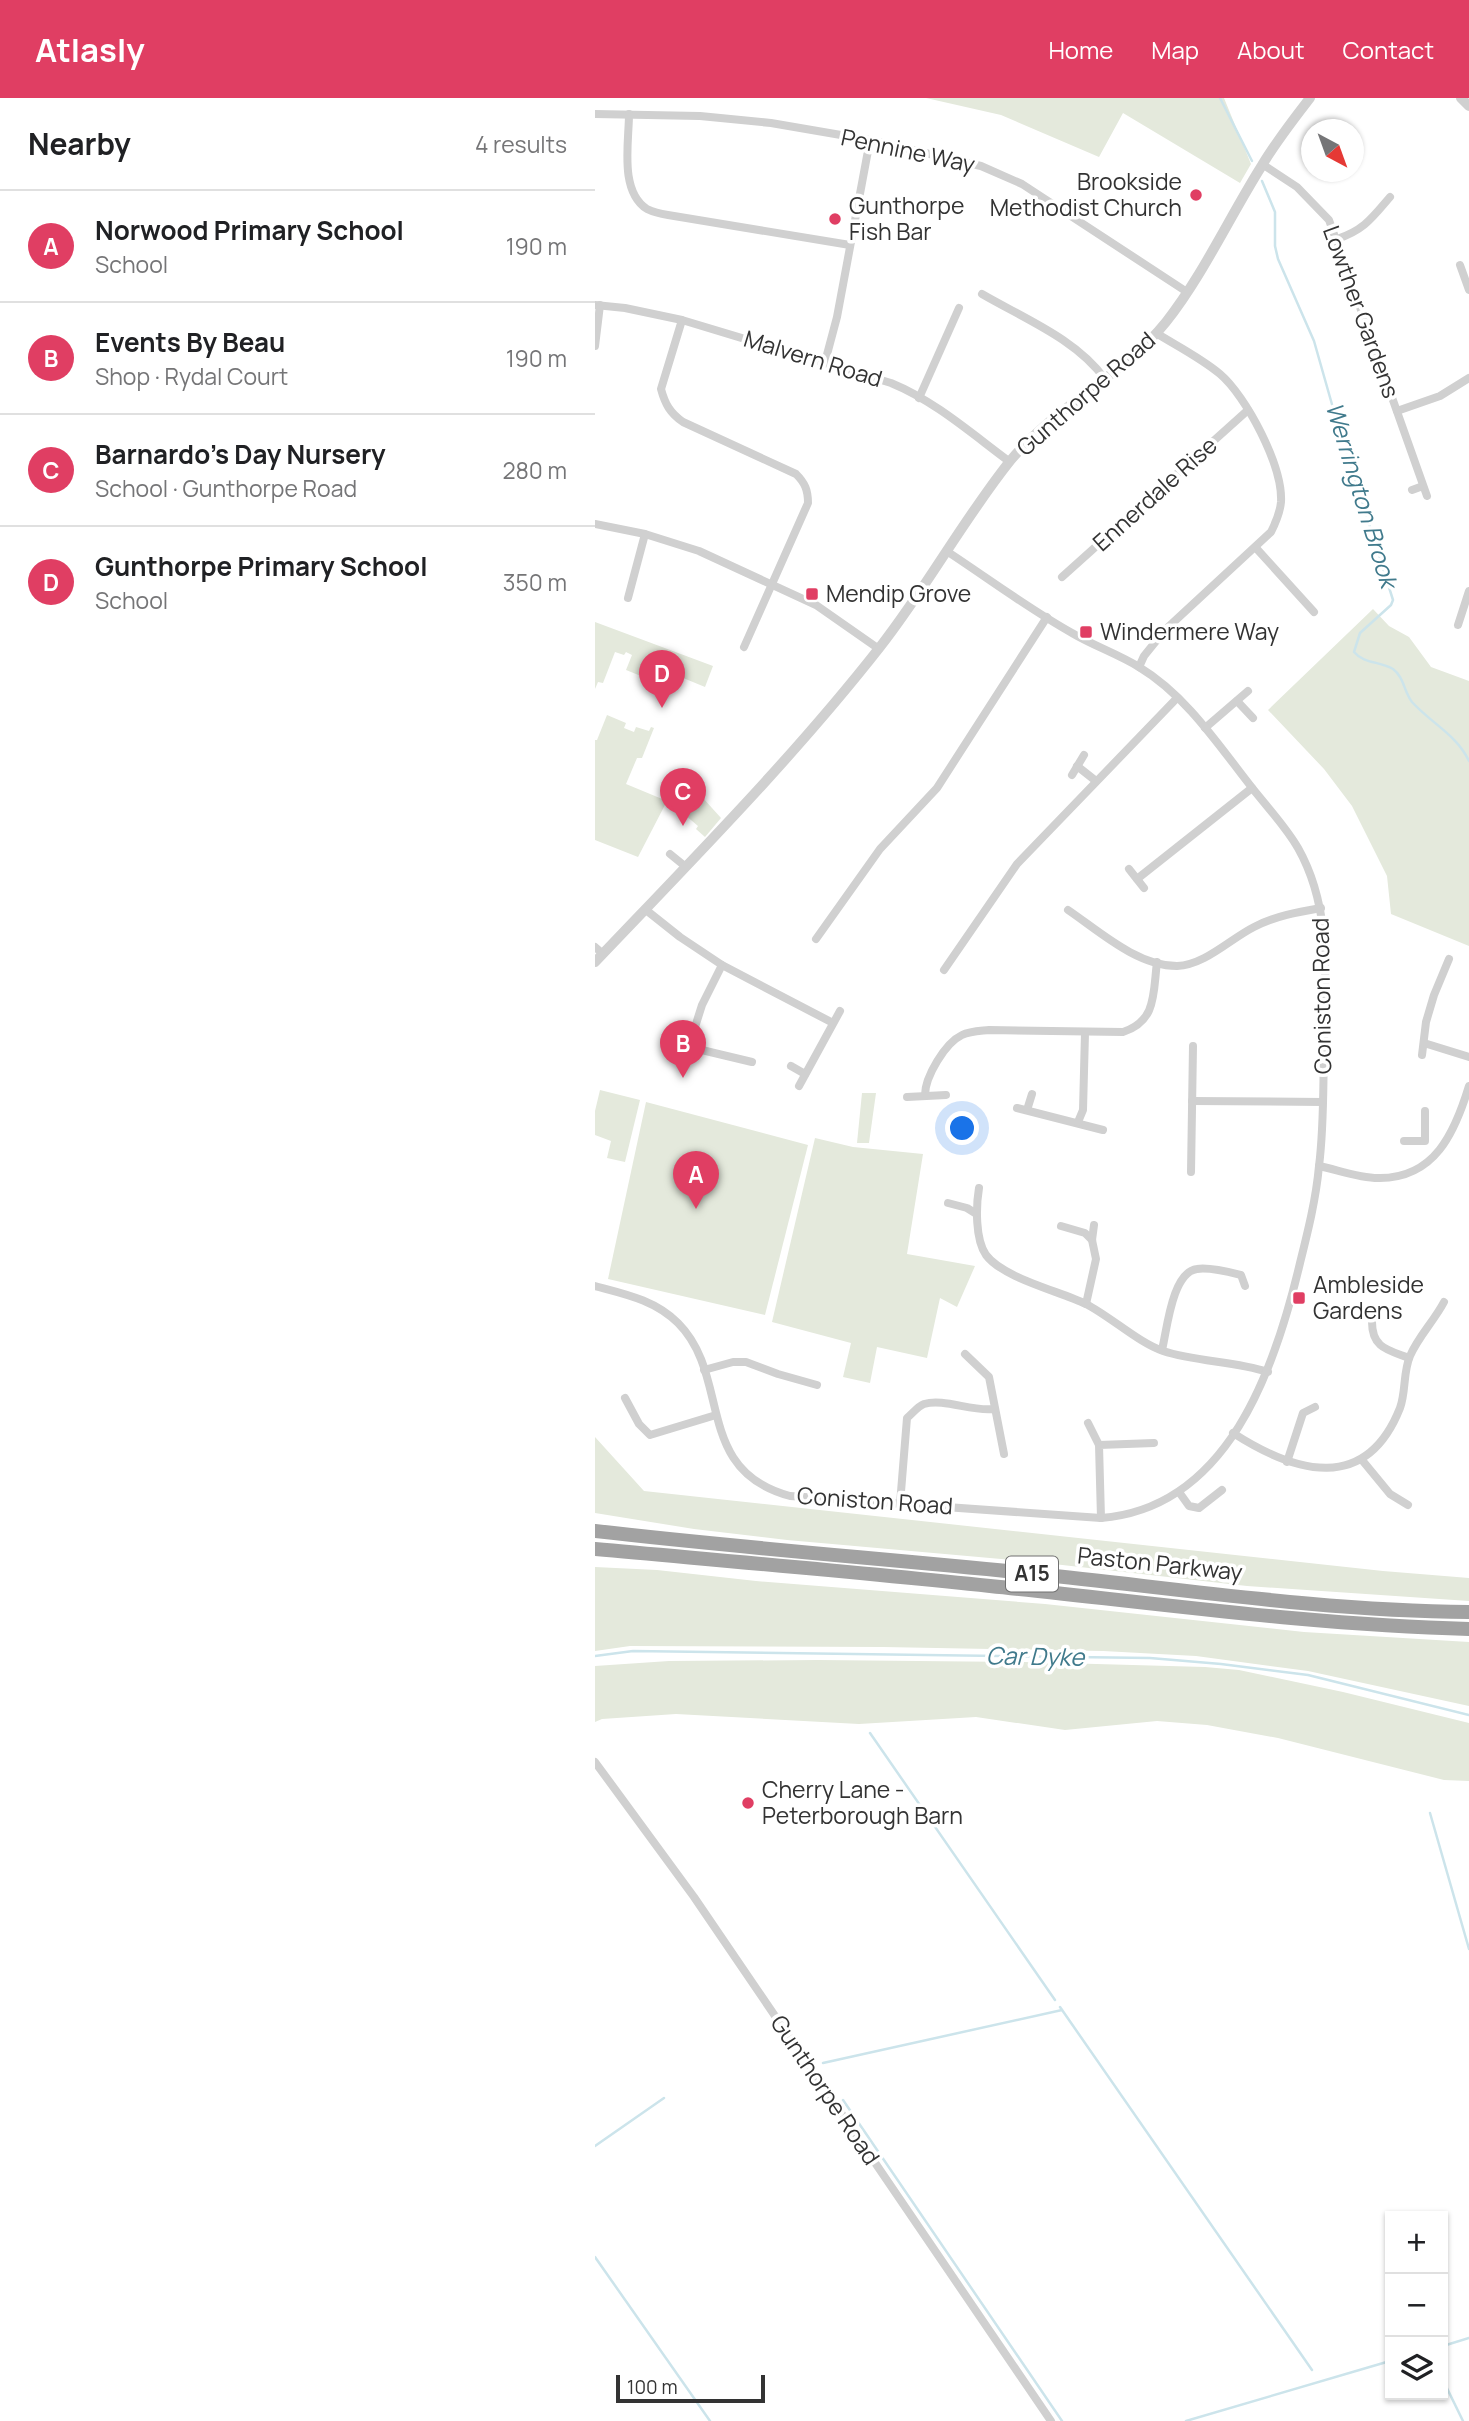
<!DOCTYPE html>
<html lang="en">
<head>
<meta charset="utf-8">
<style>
	:root { --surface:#fff; --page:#f2f2f2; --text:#202124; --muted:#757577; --line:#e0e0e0; --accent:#e03e63 }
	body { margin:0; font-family:Manrope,sans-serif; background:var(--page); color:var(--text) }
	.controls { position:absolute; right:21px; bottom:21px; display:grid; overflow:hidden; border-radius:0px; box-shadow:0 2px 5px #0004 }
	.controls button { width:63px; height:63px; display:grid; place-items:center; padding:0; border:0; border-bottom:2px solid var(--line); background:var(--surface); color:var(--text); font:35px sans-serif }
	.compass { position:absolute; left:706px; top:21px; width:63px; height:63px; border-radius:50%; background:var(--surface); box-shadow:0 2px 5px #0004; rotate:139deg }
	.scale { position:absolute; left:21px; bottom:18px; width:149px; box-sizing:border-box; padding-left:7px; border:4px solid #333; border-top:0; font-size:19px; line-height:24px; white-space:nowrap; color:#333; -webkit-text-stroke:5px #fff; paint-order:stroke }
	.you { position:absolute; left:368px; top:1031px; width:24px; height:24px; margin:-18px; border:5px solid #fff; border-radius:50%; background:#1a73e8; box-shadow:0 0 0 10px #1a73e833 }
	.badge { display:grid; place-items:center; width:46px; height:46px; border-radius:50%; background:var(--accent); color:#fff; font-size:23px; font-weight:700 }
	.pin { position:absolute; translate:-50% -58px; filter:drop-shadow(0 2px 4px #0008) }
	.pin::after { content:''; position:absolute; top:37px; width:24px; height:21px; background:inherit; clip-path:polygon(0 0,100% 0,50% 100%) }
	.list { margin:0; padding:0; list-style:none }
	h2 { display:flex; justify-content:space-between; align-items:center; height:91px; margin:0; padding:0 28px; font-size:30px }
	h2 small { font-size:23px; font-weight:400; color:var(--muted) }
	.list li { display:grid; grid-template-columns:46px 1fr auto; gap:21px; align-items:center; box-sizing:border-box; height:112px; padding:0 28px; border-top:2px solid var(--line) }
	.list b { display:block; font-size:26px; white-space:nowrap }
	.list p { margin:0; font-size:23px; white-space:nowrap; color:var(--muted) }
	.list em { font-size:23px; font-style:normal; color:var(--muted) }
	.icon { flex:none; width:38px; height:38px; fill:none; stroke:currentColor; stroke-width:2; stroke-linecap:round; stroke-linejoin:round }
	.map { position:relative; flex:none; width:874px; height:2323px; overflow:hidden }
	header { display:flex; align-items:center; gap:42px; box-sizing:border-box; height:98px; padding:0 35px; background:var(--accent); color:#fff }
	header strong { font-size:33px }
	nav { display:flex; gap:38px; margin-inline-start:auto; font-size:24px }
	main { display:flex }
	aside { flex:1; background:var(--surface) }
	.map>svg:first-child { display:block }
	.green { fill:#e4e9dc }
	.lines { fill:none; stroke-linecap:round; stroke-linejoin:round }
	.stream { stroke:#cce4eb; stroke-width:2.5 }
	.minor { stroke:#d0d0d0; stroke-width:8 }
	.tertiary { stroke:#d0d0d0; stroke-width:10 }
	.trunk { stroke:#a2a2a2; stroke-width:14 }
	.poi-dot { fill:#e03e63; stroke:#fff; stroke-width:2.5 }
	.labels { text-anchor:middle; stroke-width:7; stroke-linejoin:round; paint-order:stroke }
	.shield { fill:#fff; stroke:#707070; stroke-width:2 }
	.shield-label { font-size:21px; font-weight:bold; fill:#333 }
	.street-label { font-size:23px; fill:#333; stroke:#fff }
	.poi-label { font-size:23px; fill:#333; stroke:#fff; text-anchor:start }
	.water-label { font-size:24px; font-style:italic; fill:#407a8c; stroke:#fff }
</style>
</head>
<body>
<header>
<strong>Atlasly</strong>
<nav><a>Home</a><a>Map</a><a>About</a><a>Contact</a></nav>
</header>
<main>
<aside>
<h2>Nearby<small>4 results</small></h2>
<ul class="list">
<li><span class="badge">A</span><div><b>Norwood Primary School</b><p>School</p></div><em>190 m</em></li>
<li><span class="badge">B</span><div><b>Events By Beau</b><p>Shop · Rydal Court</p></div><em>190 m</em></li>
<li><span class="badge">C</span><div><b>Barnardo's Day Nursery</b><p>School · Gunthorpe Road</p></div><em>280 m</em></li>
<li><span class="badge">D</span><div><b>Gunthorpe Primary School</b><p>School</p></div><em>350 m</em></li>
</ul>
</aside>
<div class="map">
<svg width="874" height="2323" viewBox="0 0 874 2323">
	<rect width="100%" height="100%" fill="#fff"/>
	<g class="green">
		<path d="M331 0H629L656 66 645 85 528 15 504 59 406 17Z"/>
		<path d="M778 511 794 528 814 539 836 569 874 583V848L796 816 792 778 757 708 729 671 673 612Z"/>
		<path d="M0 524 118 568 110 589 76 575 70 587 62 585 64 579 49 572 46 578 31 572 37 557 31 554 29 557 20 554 8 585 3 584 0 591Z"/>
		<path d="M12 617 31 625 29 630 39 634 41 629 54 633 56 629 59 630 47 660H42L31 686 72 703 43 759 0 742V642H2Z"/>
		<path d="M89 679 126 720 110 739 101 731 103 728 75 704Z"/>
		<path d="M5 992 45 1002 30 1064 12 1060 16 1043 0 1037V1013Z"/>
		<path d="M267 995H281L274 1045H262Z"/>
		<path d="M51 1004 213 1047 170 1217 13 1181Z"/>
		<path d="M220 1040 258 1049 328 1056 312 1156 380 1168 362 1209 345 1200 332 1260 282 1249 275 1285 248 1279 256 1245 177 1224Z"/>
		<path d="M0 1339 49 1393 788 1473 874 1480V1503L652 1488 441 1464 192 1442 99 1431 0 1415Z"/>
		<path d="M0 1469 62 1472 161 1483 450 1506 709 1534 874 1544V1608L713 1573 601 1558 508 1553 288 1549 35 1548 0 1553Z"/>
		<path d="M223 1562 429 1564 610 1569 644 1572 748 1594 874 1625V1683L849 1682 683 1640 612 1627 562 1623 470 1632 381 1619 264 1626 81 1616 7 1621 0 1624V1568L74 1563Z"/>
	</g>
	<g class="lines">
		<g class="stream">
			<path d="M625 0 657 63"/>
			<path d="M667 83 680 114V148L683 161 719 243 742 324 798 502 796 507 765 535 759 554C769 566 785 563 798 571 809 579 809 594 817 604 836 625 862 637 874 663"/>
			<path d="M0 1558 38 1553 555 1560 626 1566 713 1577 874 1617"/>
			<path d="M275 1635 460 1902"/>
			<path d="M835 1715 874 1851"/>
			<path d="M465 1909 717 2272"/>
			<path d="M228 1965 467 1912"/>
			<path d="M248 2002 467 2323"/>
			<path d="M0 2048 69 2000"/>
			<path d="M0 2159 115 2323"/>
			<path d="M848 2248 874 2240"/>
			<path d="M848 2282 868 2323"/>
			<path d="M591 2323 795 2263"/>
		</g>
		<g class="minor">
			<path d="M0 16 105 18 176 25 275 42 386 68 427 86 592 194"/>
			<path d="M34 16C34 44 24 93 52 111 58 114 66 116 73 117L255 147"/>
			<path d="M667 66 702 89 734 122 832 398"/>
			<path d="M742 141C769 132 777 120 795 99"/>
			<path d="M865 167 874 192"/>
			<path d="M387 196C430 221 481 241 510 281"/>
			<path d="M0 207 30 210 87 222 296 285C340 303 377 336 415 364"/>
			<path d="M87 222 66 291C70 306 75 315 88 324L201 376C210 385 213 392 213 405L149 549"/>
			<path d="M0 248 5 207"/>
			<path d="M230 264 242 219 275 42"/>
			<path d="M324 300 364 210"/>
			<path d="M802 313 845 298 874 280"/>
			<path d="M817 392 828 388"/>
			<path d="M0 426 50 436 104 453 221 507 284 551"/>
			<path d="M661 450 719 514"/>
			<path d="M467 479 653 312"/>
			<path d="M33 500 50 436"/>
			<path d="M863 527 874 493"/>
			<path d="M544 569 549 558 570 532 676 434C681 424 685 415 686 404 688 368 651 298 625 276 606 260 582 248 561 235"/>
			<path d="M642 603 658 620"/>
			<path d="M610 630 653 593"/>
			<path d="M482 668 501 683"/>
			<path d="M477 677 489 657"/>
			<path d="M75 756 91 769"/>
			<path d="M534 771 549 790"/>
			<path d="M542 781 657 690"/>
			<path d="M51 812 85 839 127 867 238 925"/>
			<path d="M473 812C504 833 542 868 582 868 610 867 635 841 659 829 680 818 703 814 726 810"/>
			<path d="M221 841 285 751 342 690 452 519"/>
			<path d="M0 849 8 856"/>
			<path d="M349 872 422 766 582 600"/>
			<path d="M69 943 157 964"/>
			<path d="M829 945 874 959"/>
			<path d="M94 948 107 907 127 867"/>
			<path d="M827 957 831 924 839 897 854 861"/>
			<path d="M196 968 210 976"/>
			<path d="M204 988 245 913"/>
			<path d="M330 997C330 979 350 945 367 937 375 933 385 933 394 932L528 934C562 923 558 895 562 864"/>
			<path d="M312 999 351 997"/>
			<path d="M597 1003 728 1004"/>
			<path d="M422 1010 508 1032"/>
			<path d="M432 1012 437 996"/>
			<path d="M483 1024 488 1012 490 935"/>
			<path d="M809 1043H830V1013"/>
			<path d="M724 1068C743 1072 764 1080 783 1080 840 1081 860 1034 874 988"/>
			<path d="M596 1074 598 948"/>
			<path d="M384 1090C381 1108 380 1141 391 1157 408 1180 464 1193 491 1206 516 1219 544 1245 568 1253 602 1264 639 1263 673 1274"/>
			<path d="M353 1105 372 1110 380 1115"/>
			<path d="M466 1128 490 1135 497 1142"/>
			<path d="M0 1188C30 1196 60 1202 83 1225 137 1279 98 1372 195 1398L506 1420C633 1410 680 1271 705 1165 713 1133 721 1101 724 1068 729 1029 728 990 729 950 730 882 738 812 703 750 691 729 673 710 658 691 624 648 592 598 544 569 523 556 499 548 477 535 434 511 394 481 353 454"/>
			<path d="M491 1206 501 1161 497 1142 499 1127"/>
			<path d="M777 1224C777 1250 793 1252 814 1260"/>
			<path d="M567 1252C572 1232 577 1174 602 1171 615 1169 634 1174 646 1177L650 1188"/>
			<path d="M370 1256 394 1279 409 1356"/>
			<path d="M109 1272 138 1264H151L183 1276 222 1287"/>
			<path d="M30 1300 44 1326 55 1337 121 1317"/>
			<path d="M493 1325 504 1347"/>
			<path d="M638 1335C700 1375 771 1396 805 1310 811 1294 808 1274 815 1258 823 1239 839 1223 849 1204"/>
			<path d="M767 1362 795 1396 813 1407"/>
			<path d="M692 1364 708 1315 720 1309"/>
			<path d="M584 1394 594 1408 604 1410 627 1392"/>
			<path d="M305 1406 312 1320C317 1316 323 1308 329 1306 349 1300 377 1314 399 1311"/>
			<path d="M506 1420 504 1347 559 1345"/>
			<path d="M0 1664 99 1799 456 2323"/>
		</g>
		<g class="tertiary">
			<path d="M866 0 874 8"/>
			<path d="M0 864C97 762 198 660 285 549 332 489 368 422 415 363 460 308 527 279 571 224 608 177 634 120 666 69 680 45 698 22 715 0"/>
		</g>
		<g class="trunk">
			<path d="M0 1433C147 1450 295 1461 442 1476 586 1491 730 1513 874 1514"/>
			<path d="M0 1451C132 1463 263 1474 395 1488 555 1504 713 1527 874 1531"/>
		</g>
	</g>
	<g class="poi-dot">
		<circle cx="601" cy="97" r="7"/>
		<circle cx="240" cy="121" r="7"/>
		<rect x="210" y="489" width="14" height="14" rx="3.5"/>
		<rect x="484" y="527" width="14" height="14" rx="3.5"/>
		<rect x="697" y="1193" width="14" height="14" rx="3.5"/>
		<circle cx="153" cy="1705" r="7"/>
	</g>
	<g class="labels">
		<rect class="shield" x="411" y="1458.5" width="52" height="35" rx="5"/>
		<g class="shield-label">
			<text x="437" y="1483">A15</text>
		</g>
		<g class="street-label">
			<text transform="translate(313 53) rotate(12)" y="8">Pennine Way</text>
			<text transform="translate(766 214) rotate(70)" y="8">Lowther Gardens</text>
			<text transform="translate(218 261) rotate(17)" y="8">Malvern Road</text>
			<text transform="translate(491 296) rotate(-41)" y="8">Gunthorpe Road</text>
			<text transform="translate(560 396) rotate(-42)" y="8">Ennerdale Rise</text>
			<text transform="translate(727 898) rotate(-91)" y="8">Coniston Road</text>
			<text transform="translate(280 1403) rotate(4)" y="8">Coniston Road</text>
			<text transform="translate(565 1466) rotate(6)" y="8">Paston Parkway</text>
			<text transform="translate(230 1992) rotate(56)" y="8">Gunthorpe Road</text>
		</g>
		<g class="poi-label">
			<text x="587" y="92" text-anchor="end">Brookside<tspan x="587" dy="26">Methodist Church</tspan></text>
			<text x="254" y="116">Gunthorpe<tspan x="254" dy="26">Fish Bar</tspan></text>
			<text x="231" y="504">Mendip Grove</text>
			<text x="505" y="542">Windermere Way</text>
			<text x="718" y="1195">Ambleside<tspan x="718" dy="26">Gardens</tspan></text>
			<text x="167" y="1700">Cherry Lane -<tspan x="167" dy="26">Peterborough Barn</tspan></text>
		</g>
		<g class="water-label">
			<text transform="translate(766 397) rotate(73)" y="8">Werrington Brook</text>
			<text transform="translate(440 1559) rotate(1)" y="8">Car Dyke</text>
		</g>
	</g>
</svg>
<div class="controls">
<button>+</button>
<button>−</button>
<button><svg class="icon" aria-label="layers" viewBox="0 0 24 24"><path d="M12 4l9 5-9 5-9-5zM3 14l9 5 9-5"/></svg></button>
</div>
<svg class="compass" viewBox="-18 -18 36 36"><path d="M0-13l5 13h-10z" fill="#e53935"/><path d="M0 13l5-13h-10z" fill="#757577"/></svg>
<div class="scale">100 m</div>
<div class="you"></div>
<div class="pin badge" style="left:101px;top:1111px">A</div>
<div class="pin badge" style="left:88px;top:980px">B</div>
<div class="pin badge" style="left:88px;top:728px">C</div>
<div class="pin badge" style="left:67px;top:610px">D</div>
</div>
</main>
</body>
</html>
